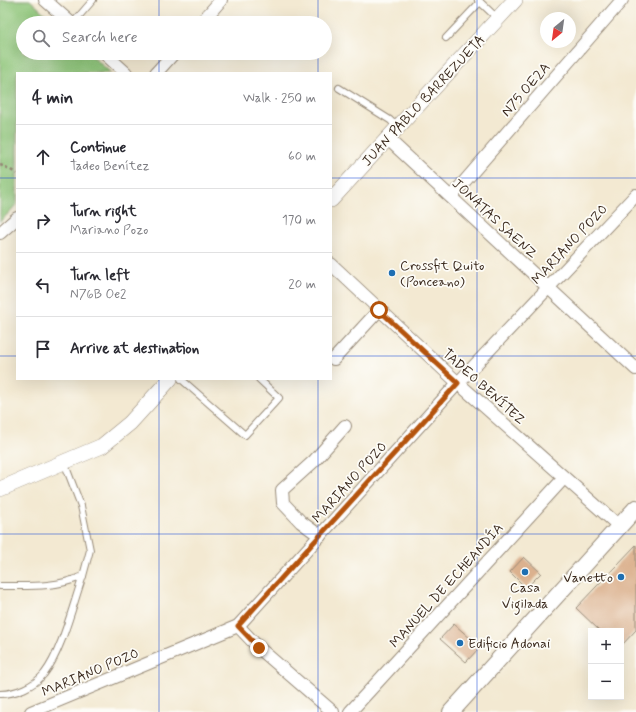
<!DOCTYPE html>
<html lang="en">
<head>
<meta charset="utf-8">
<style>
	:root { --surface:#fff; --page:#f2f2f3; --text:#2b2b33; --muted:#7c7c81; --line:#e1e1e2 }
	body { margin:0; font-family:Mynerve,sans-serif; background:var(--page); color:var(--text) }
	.controls { position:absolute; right:12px; bottom:12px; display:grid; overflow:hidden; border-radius:0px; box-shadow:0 4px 16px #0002 }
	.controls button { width:36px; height:36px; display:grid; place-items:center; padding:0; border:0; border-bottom:1px solid var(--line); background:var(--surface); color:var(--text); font:20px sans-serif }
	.compass { position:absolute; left:540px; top:12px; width:36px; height:36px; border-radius:50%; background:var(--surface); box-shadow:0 4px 16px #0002; rotate:209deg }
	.stop { position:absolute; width:12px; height:12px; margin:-9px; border:3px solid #b45309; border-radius:50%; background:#fff }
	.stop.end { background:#b45309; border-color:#fff; box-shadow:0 1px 4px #0008 }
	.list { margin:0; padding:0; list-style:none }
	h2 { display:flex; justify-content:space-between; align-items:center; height:52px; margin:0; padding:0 16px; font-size:17px }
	h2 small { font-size:13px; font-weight:400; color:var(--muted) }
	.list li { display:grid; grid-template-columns:26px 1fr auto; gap:12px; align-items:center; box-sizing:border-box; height:64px; padding:0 16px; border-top:1px solid var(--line) }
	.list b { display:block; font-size:15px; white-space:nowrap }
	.list p { margin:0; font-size:13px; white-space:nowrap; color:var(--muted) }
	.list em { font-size:13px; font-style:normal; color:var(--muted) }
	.icon { flex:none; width:22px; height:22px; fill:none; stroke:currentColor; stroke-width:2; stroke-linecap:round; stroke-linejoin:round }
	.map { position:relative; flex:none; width:636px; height:712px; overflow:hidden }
	.search { position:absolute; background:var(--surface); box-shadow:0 4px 16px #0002; left:16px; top:16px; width:316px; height:44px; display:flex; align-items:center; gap:10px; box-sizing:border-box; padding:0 14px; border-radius:22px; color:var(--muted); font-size:15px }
	.panel { position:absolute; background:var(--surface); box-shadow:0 4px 16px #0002; left:16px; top:72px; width:316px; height:308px; border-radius:0px }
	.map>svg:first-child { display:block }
	.green { fill:#8cc477; stroke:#64774a }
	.building { fill:#dbb18e }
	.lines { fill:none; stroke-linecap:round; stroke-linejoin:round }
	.service-casing { stroke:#978a78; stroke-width:8 }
	.minor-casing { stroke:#978a78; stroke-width:14 }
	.tertiary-casing { stroke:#978a78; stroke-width:16 }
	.secondary-casing { stroke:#978a78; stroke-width:18 }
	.path { stroke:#978a78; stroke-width:2.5; stroke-dasharray:3 3; stroke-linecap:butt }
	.service { stroke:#fff; stroke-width:6 }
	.minor { stroke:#fff; stroke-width:12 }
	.tertiary { stroke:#fff; stroke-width:15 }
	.secondary { stroke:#fff; stroke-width:16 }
	.route { stroke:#b45309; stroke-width:5 }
	.grid { fill:none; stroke:#1d4ed8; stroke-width:1; stroke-opacity:0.55 }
	.poi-dot { fill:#1f6fb2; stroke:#fdfcf7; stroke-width:1.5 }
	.labels { text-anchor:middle; stroke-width:3.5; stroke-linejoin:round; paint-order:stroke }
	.street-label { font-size:14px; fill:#3b2a1e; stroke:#fdfcf7 }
	.poi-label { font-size:14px; fill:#3b2a1e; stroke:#fdfcf7; text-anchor:start }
</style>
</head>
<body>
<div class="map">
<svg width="636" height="712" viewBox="0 0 636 712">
	<rect width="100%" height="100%" fill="#fdfcf7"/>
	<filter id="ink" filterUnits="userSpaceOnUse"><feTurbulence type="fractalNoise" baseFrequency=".025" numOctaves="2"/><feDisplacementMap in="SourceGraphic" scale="8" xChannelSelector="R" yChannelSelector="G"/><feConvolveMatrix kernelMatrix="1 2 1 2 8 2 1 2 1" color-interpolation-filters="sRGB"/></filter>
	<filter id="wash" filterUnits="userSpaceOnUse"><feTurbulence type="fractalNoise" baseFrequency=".012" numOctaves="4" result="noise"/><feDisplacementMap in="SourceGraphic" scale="16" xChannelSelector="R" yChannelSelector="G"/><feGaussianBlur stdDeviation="0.9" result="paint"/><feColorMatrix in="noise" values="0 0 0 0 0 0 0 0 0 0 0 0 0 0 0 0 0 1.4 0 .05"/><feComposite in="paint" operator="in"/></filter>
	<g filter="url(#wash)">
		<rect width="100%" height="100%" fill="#f3e9d2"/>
		<path class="green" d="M0 0H30L55 23H23V53H89L111 73H17V204L0 222Z"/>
		<g id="blocks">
			<g class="building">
				<path d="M636 545V630L621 646V631H600L576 608Z"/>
				<path d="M524 557 541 573 526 588 510 572Z"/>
				<path d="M454 624 480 647 466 662 440 639Z"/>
			</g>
		</g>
	</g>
	<g filter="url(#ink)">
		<use href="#blocks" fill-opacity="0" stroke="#978a78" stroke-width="1"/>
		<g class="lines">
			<g class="service-casing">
				<g id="service">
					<path d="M478 0 497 18"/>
					<path d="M73 23 93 0"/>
					<path d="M446 38 480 2"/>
					<path d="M339 88 390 120 397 127"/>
					<path d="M181 379 245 435 279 398 259 379"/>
					<path d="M0 586C29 586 56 588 83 576L90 550 81 506 64 462"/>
					<path d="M0 694C16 694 34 686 44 674 62 651 73 604 83 576"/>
				</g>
			</g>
			<g class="minor-casing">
				<g id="minor">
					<path d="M45 0 71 23"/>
					<path d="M201 23 221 0"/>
					<path d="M104 53 126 73"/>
					<path d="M156 73 174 53"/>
					<path d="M387 138 636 369"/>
					<path d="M451 197 622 0"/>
					<path d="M0 233 17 218"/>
					<path d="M331 264 458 383 619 526"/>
					<path d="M334 359 379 310"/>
					<path d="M320 536 301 522 283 503 282 490 314 461 345 426"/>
					<path d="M238 626 259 648 333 712"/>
					<path d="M31 712 238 626 458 383 636 195"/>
					<path d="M350 712 564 478"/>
				</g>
			</g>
			<g class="tertiary-casing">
				<g id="tertiary">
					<path d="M331 200 515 0"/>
					<path d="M0 489 102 446 130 423 170 379"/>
				</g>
			</g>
			<g class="secondary-casing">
				<path id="secondary" d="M451 712 636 508"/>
			</g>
			<path class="path" d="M0 165 6 167 17 174"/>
			<use href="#service" class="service"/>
			<use href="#minor" class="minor"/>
			<use href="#tertiary" class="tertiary"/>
			<use href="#secondary" class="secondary"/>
		</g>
	</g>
	<g class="lines" filter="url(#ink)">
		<path class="route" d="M259 648 238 626 458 383 379 310"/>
	</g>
	<path class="grid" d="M159 0V23M318 0V23M477 0V712M159 53V73M318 53V73M0 178H17M331 178H636M0 356H17M331 356H636M159 379V712M318 379V712M0 534H636"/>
	<g class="poi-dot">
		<circle cx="392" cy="273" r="4"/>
		<circle cx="525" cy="572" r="4"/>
		<circle cx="621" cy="577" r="4"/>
		<circle cx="460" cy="643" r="4"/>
	</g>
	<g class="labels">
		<g class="street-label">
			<text transform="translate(525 89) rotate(-49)" y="5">N75 OE2A</text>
			<text transform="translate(423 100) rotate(-47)" y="5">JUAN PABLO BARREZUETA</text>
			<text transform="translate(495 218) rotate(43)" y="5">JONATAS SAENZ</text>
			<text transform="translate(569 244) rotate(-47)" y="5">MARIANO POZO</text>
			<text transform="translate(484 386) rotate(42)" y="5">TADEO BENÍTEZ</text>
			<text transform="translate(349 482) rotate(-48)" y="5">MARIANO POZO</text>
			<text transform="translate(446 585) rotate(-48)" y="5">MANUEL DE ECHEANDÍA</text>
			<text transform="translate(90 672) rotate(-23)" y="5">MARIANO POZO</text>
		</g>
		<g class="poi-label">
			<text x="400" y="270">Crossfit Quito<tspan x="400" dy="16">(Ponceano)</tspan></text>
			<text x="613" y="582" text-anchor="end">Vanetto</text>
			<text x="525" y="592" text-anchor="middle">Casa<tspan x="525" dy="16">Vigilada</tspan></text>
			<text x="468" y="648">Edificio Adonai</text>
		</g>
	</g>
</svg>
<div class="controls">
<button>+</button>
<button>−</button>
</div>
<svg class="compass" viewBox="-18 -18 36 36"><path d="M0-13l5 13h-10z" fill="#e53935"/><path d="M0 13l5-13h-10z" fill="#7c7c81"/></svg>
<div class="stop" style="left:379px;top:310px"></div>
<div class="stop end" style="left:259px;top:648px"></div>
<div class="search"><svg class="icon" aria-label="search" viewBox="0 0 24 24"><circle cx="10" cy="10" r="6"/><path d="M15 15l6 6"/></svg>Search here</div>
<section class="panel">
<h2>4 min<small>Walk · 250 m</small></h2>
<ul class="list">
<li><svg class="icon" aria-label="ahead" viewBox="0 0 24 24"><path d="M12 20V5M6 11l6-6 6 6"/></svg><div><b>Continue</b><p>Tadeo Benítez</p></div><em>60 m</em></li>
<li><svg class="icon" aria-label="right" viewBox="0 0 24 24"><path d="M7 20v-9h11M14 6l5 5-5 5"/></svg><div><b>Turn right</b><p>Mariano Pozo</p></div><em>170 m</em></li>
<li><svg class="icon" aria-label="left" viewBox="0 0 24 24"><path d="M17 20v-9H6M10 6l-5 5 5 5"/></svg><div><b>Turn left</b><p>N76B Oe2</p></div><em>20 m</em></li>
<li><svg class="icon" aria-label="arrive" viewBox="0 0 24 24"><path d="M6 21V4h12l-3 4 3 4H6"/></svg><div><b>Arrive at destination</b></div></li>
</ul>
</section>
</div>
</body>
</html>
